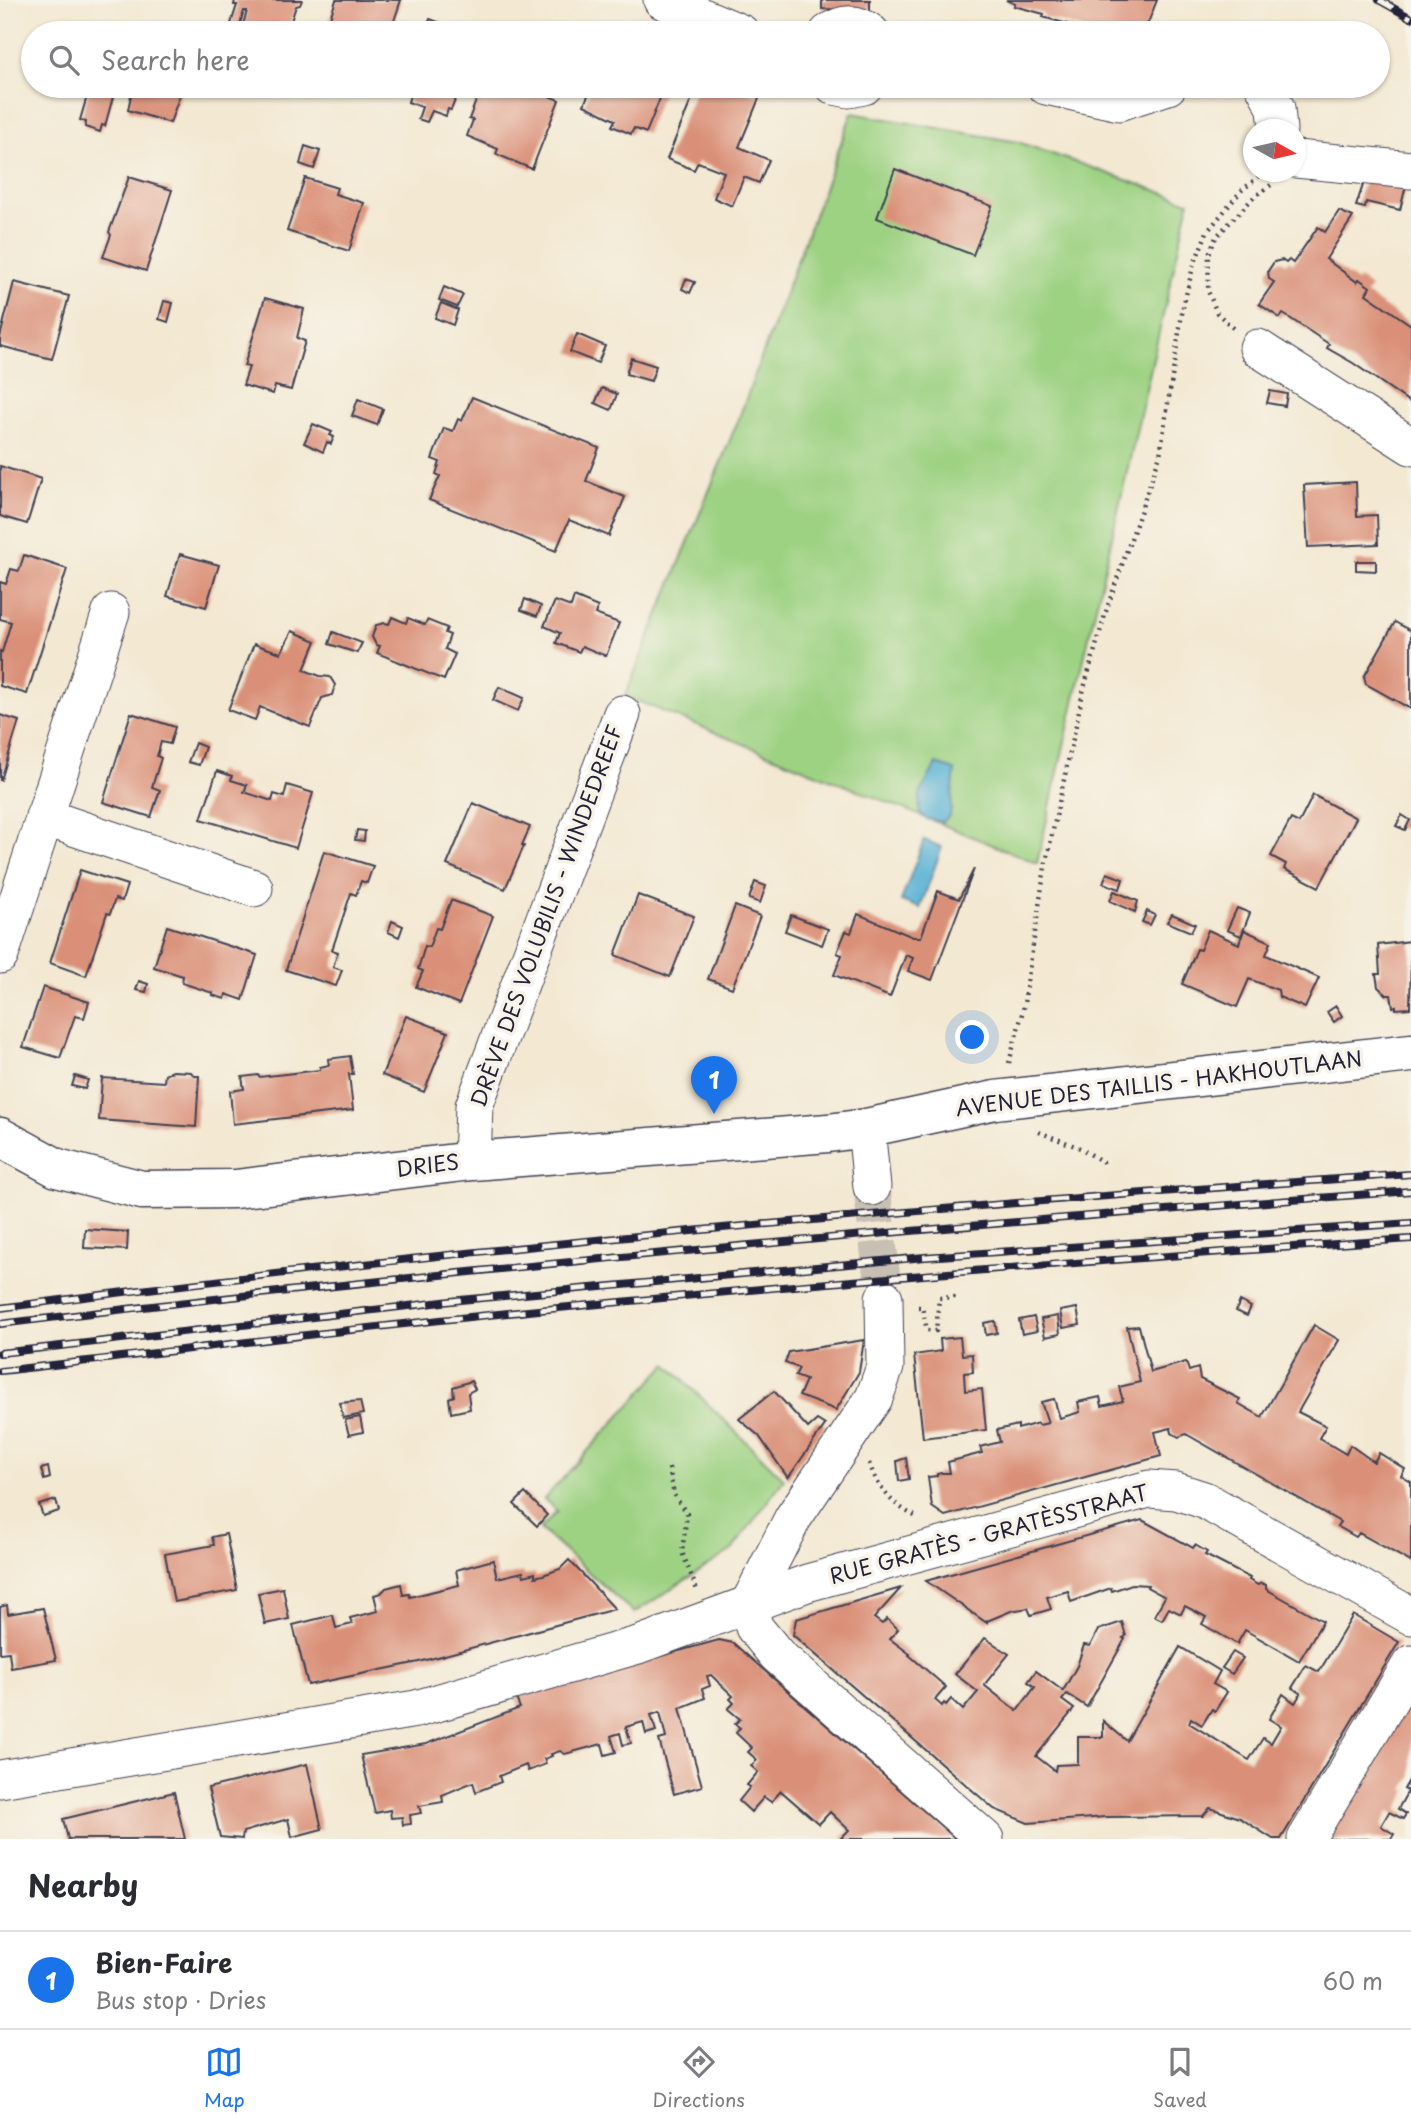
<!DOCTYPE html>
<html lang="en">
<head>
<meta charset="utf-8">
<style>
	:root { --surface:#fff; --page:#f7f7f7; --text:#2b2b33; --muted:#7c7c81; --line:#e1e1e2; --accent:#1a73e8 }
	body { margin:0; font-family:"Playpen Sans",sans-serif; background:var(--page); color:var(--text) }
	.compass { position:absolute; left:1243px; top:119px; width:63px; height:63px; border-radius:50%; background:var(--surface); box-shadow:0 2px 5px #0004; rotate:98deg }
	.you { position:absolute; left:973px; top:1038px; width:24px; height:24px; margin:-18px; border:5px solid #fff; border-radius:50%; background:#1a73e8; box-shadow:0 0 0 10px #1a73e833 }
	.badge { display:grid; place-items:center; width:46px; height:46px; border-radius:50%; background:var(--accent); color:#fff; font-size:23px; font-weight:700 }
	.pin { position:absolute; translate:-50% -58px; filter:drop-shadow(0 2px 4px #0008) }
	.pin::after { content:''; position:absolute; top:37px; width:24px; height:21px; background:inherit; clip-path:polygon(0 0,100% 0,50% 100%) }
	.list { margin:0; padding:0; list-style:none }
	h2 { display:flex; justify-content:space-between; align-items:center; height:91px; margin:0; padding:0 28px; font-size:30px }
	h2 small { font-size:23px; font-weight:400; color:var(--muted) }
	.list li { display:grid; grid-template-columns:46px 1fr auto; gap:21px; align-items:center; box-sizing:border-box; height:98px; padding:0 28px; border-top:2px solid var(--line) }
	.list b { display:block; font-size:26px; white-space:nowrap }
	.list p { margin:0; font-size:23px; white-space:nowrap; color:var(--muted) }
	.list em { font-size:23px; font-style:normal; color:var(--muted) }
	.icon { flex:none; width:38px; height:38px; fill:none; stroke:currentColor; stroke-width:2; stroke-linecap:round; stroke-linejoin:round }
	.map { position:relative; flex:none; width:1411px; height:1839px; overflow:hidden }
	.search { position:absolute; background:var(--surface); box-shadow:0 2px 5px #0004; left:21px; right:21px; top:21px; height:77px; display:flex; align-items:center; gap:18px; box-sizing:border-box; padding:0 24px; border-radius:38px; color:var(--muted); font-size:26px }
	.sheet { height:189px; background:var(--surface) }
	nav { display:flex; justify-content:space-around; align-items:center; box-sizing:border-box; height:98px; border-top:2px solid var(--line); background:var(--surface); font-size:19px; color:var(--muted) }
	nav a { display:grid; justify-items:center; gap:4px }
	nav .on { color:var(--accent) }
	.map>svg:first-child { display:block }
	.green { fill:#9ed283; stroke:#607a5f; stroke-width:2 }
	.water { fill:#56b1d4; stroke:#3c6a88; stroke-width:2 }
	.building { fill:#da9078 }
	.lines { fill:none; stroke-linecap:round; stroke-linejoin:round }
	.minor-tunnel { stroke:#c9c0b4; stroke-width:37; stroke-dasharray:37 18; stroke-linecap:butt }
	.minor-casing { stroke:#414052; stroke-width:39 }
	.tertiary-casing { stroke:#414052; stroke-width:41 }
	.path { stroke:#414052; stroke-width:4.5; stroke-dasharray:2 5; stroke-linecap:butt }
	.minor { stroke:#fff; stroke-width:37 }
	.tertiary { stroke:#fff; stroke-width:38 }
	.rail-casing { stroke:#22223b; stroke-width:8 }
	.rail { stroke:#f7f3e8; stroke-width:5; stroke-dasharray:16; stroke-linecap:butt }
	.labels { text-anchor:middle; stroke-width:7; stroke-linejoin:round; paint-order:stroke }
	.street-label { font-size:21px; fill:#22223b; stroke:#f7f3e8 }
</style>
</head>
<body>
<div class="map">
<svg width="1411" height="1839" viewBox="0 0 1411 1839">
	<rect width="100%" height="100%" fill="#f7f3e8"/>
	<filter id="ink" filterUnits="userSpaceOnUse"><feTurbulence type="fractalNoise" baseFrequency=".0143" numOctaves="2"/><feDisplacementMap in="SourceGraphic" scale="14" xChannelSelector="R" yChannelSelector="G"/><feConvolveMatrix kernelMatrix="1 2 1 2 8 2 1 2 1" color-interpolation-filters="sRGB"/></filter>
	<filter id="wash" filterUnits="userSpaceOnUse"><feTurbulence type="fractalNoise" baseFrequency=".00686" numOctaves="4" result="noise"/><feDisplacementMap in="SourceGraphic" scale="28" xChannelSelector="R" yChannelSelector="G"/><feGaussianBlur stdDeviation="1.57" result="paint"/><feColorMatrix in="noise" values="0 0 0 0 0 0 0 0 0 0 0 0 0 0 0 0 0 1.4 0 .05"/><feComposite in="paint" operator="in"/></filter>
	<g filter="url(#wash)">
		<rect width="100%" height="100%" fill="#f3e8d2"/>
		<g class="green">
			<path d="M852 113 1018 142 1189 202 1037 863 625 696 739 418Z"/>
			<path d="M667 1364 784 1479 732 1550 634 1613 540 1529 557 1511 544 1499Z"/>
		</g>
		<g class="water">
			<path d="M936 764 955 770 950 815 943 822 926 819 919 812 920 794Z"/>
			<path d="M924 840 942 847 920 908 901 901Z"/>
		</g>
		<g id="blocks">
			<g class="building">
				<path d="M235 0H302L300 5 296 6 287 33H259L242 28 247 11H244L237 33H228L237 5H234Z"/>
				<path d="M336 0H401L390 33H325Z"/>
				<path d="M822 0H870V10L822 9Z"/>
				<path d="M1006 0H1157L1144 33H1087L1088 30 1043 17 1044 14 1014 6 1015 4Z"/>
				<path d="M430 19 467 33H425Z"/>
				<path d="M90 86H116L105 126 102 125 100 132 85 127 86 122 80 120Z"/>
				<path d="M133 86H183L170 123 128 110Z"/>
				<path d="M408 86H461L451 110 448 109 446 116 432 111 427 122 418 119 422 107 408 102 410 95 406 93Z"/>
				<path d="M488 86H524L559 100 532 169 496 154 498 149 467 136 473 120 469 119 479 93 484 95Z"/>
				<path d="M592 86H665L646 133 634 128 631 134 612 126 615 120 584 105Z"/>
				<path d="M697 86H735L760 96 739 147 769 160 759 183 744 177 732 206 714 198 724 172 698 162 694 170 667 159Z"/>
				<path d="M305 146 320 151 314 169 300 164Z"/>
				<path d="M895 169 992 206 973 255 877 218Z"/>
				<path d="M1366 176 1408 177 1400 210 1366 202 1365 208 1356 206Z"/>
				<path d="M129 177 172 190 146 271 103 257 111 235 109 232Z"/>
				<path d="M305 178 337 188 335 194 364 203 349 251 287 231Z"/>
				<path d="M1339 211 1353 217 1326 259 1357 282 1359 279 1370 287 1366 294 1411 325V403L1353 363 1327 348 1329 344 1288 317 1283 314 1280 318 1259 304 1274 282 1269 279 1268 271 1274 262 1282 260 1286 263 1289 260 1293 263 1318 227 1325 232Z"/>
				<path d="M686 279 695 282 690 293 682 289Z"/>
				<path d="M14 282 69 296 52 359 0 346V337Z"/>
				<path d="M444 287 463 295 457 307 439 300Z"/>
				<path d="M265 298 304 309 297 338 305 341 291 390 275 386 273 394 243 385 249 367 244 366Z"/>
				<path d="M164 301 173 303 168 322 159 319Z"/>
				<path d="M441 303 458 310 453 325 435 318Z"/>
				<path d="M577 334 605 346 598 363 570 352Z"/>
				<path d="M631 358 656 366 651 381 626 374Z"/>
				<path d="M602 388 617 394 611 410 595 403Z"/>
				<path d="M1270 391 1287 394 1285 406 1267 403Z"/>
				<path d="M472 397 599 448 586 481 625 497 609 536 569 520 556 551 429 500 440 476 436 474 440 462 432 459 444 428 453 431 458 419 462 421Z"/>
				<path d="M358 399 383 409 377 425 352 416Z"/>
				<path d="M313 424 332 432 330 435 334 437 331 444 327 442 323 452 304 443Z"/>
				<path d="M0 466 41 479 27 524 0 516Z"/>
				<path d="M1356 482 1357 516 1377 515 1378 544 1308 547 1304 485Z"/>
				<path d="M180 554 219 565 206 607 167 596Z"/>
				<path d="M24 555 67 569 27 694 0 686V651L2 652 11 622 0 619V582L6 584 11 569 19 571Z"/>
				<path d="M1356 561H1376V571L1356 570Z"/>
				<path d="M574 597 598 607 595 614 619 623 606 656 582 646 579 652 556 643 560 633 544 626 555 601 571 607Z"/>
				<path d="M525 599 541 606 537 616 521 610Z"/>
				<path d="M392 617 406 623 408 618 425 625 427 620 447 628 445 633 450 635 445 649 455 654 444 680 377 653 380 646 376 645 372 637 376 625 385 623 389 624Z"/>
				<path d="M1395 622 1411 631V709L1366 684 1364 677Z"/>
				<path d="M292 631 316 641 304 670 320 676 330 677 335 685 332 695 322 698 310 727 260 707 255 720 228 710 254 644 281 653Z"/>
				<path d="M333 632 362 643 357 653 329 644Z"/>
				<path d="M499 687 524 698 518 711 493 700Z"/>
				<path d="M131 713 175 727 170 744 161 742 157 756 161 758 152 787 160 790 151 817 103 802Z"/>
				<path d="M0 715 19 721 1 780H0Z"/>
				<path d="M195 743 205 747 199 765 188 762Z"/>
				<path d="M217 771 232 776 231 780 247 785 244 792 272 801 274 794 284 797 287 785 313 793 296 848 201 819Z"/>
				<path d="M1313 795 1356 818 1319 887 1284 869 1286 864 1271 856 1291 819 1299 823Z"/>
				<path d="M473 803 530 827 522 845 524 846 505 889 447 865Z"/>
				<path d="M1402 815 1410 820 1405 830 1396 826Z"/>
				<path d="M357 830 365 831 364 841 355 840Z"/>
				<path d="M324 851 373 866 367 883 361 881 356 895 351 893 332 950 338 952 333 967 342 970 336 986 286 970Z"/>
				<path d="M974 869 932 980 908 971 913 958 906 955 890 997 834 975 842 955 837 953 841 943 846 931 851 933 858 914 913 937H921L938 891 959 899Z"/>
				<path d="M80 870 127 885 122 901 115 899 110 914 107 913 86 976 50 963Z"/>
				<path d="M1107 873 1123 879 1120 889 1103 883Z"/>
				<path d="M755 882 766 886 760 903 749 899Z"/>
				<path d="M1114 891 1138 901 1135 912 1110 901Z"/>
				<path d="M638 895 694 916 670 977 615 955Z"/>
				<path d="M451 900 493 916 459 1004 416 987 423 971 418 969 425 946 429 947 436 928 440 929Z"/>
				<path d="M735 906 760 916 732 988 708 979Z"/>
				<path d="M1237 908 1250 913 1241 936 1227 930Z"/>
				<path d="M1147 911 1155 915 1150 925 1142 922Z"/>
				<path d="M1172 914 1195 924 1191 932 1167 922Z"/>
				<path d="M791 915 828 929 822 945 785 931Z"/>
				<path d="M392 921 403 926 399 937 388 932Z"/>
				<path d="M167 926 257 955 243 1000 226 994 225 999 212 995 213 993 182 983 183 976 154 967Z"/>
				<path d="M1208 930 1239 944 1244 930 1271 942 1266 955 1319 978 1305 1008 1279 997 1278 990 1249 979 1237 1007 1182 984 1197 949 1200 950Z"/>
				<path d="M1411 941 1410 1008 1396 1009V1006L1393 1007 1391 995H1387L1378 987 1376 974H1380L1378 945Z"/>
				<path d="M139 981 148 984 146 992 136 990Z"/>
				<path d="M43 987 89 1002 84 1018 75 1016 60 1058 23 1047Z"/>
				<path d="M1336 1006 1342 1016 1334 1022 1327 1012Z"/>
				<path d="M406 1016 448 1032 424 1092 382 1075Z"/>
				<path d="M350 1056 353 1074H349L353 1110 233 1124 230 1091 244 1089 242 1077 258 1075 259 1077 320 1070V1067L329 1065 328 1059Z"/>
				<path d="M173 1071 191 1072 194 1076H199L196 1127 99 1120 102 1078 164 1082 165 1074Z"/>
				<path d="M75 1076 88 1080 85 1089 72 1086Z"/>
				<path d="M85 1229 128 1232 127 1250 84 1248Z"/>
				<path d="M1240 1301 1251 1307 1247 1316 1236 1311Z"/>
				<path d="M1077 1308 1080 1325 1063 1328 1060 1311Z"/>
				<path d="M1058 1316 1060 1334 1045 1337 1041 1319Z"/>
				<path d="M1034 1317 1037 1331 1022 1334 1019 1320Z"/>
				<path d="M995 1321 997 1333 986 1335 984 1323Z"/>
				<path d="M1314 1325 1339 1340 1298 1412 1326 1426 1319 1438 1346 1454 1350 1445 1374 1462 1379 1453 1405 1469 1401 1476 1411 1482V1562L1359 1533 1356 1537 1337 1526 1340 1522 1186 1434 1179 1437 1172 1433 1171 1428 1155 1432 1161 1456 945 1516 932 1507 928 1477 937 1476V1474L941 1473H950L948 1462 982 1453 980 1447 1000 1442 997 1430 1018 1425V1429L1038 1423 1039 1425 1048 1423 1041 1402 1054 1399 1060 1418 1080 1412 1078 1402 1100 1397 1102 1406 1123 1401 1119 1387 1140 1382 1127 1327 1139 1326 1151 1372 1186 1362 1189 1371 1198 1368 1200 1379 1240 1399 1238 1403 1262 1417Z"/>
				<path d="M960 1337 962 1355 972 1354 973 1372 964 1373 965 1391 982 1389 986 1430 923 1438 914 1355 941 1351 940 1339Z"/>
				<path d="M864 1340 859 1372 836 1410 799 1396 806 1380 795 1376 799 1368 785 1363 789 1352Z"/>
				<path d="M471 1381 475 1389 468 1393 470 1409 451 1413 449 1398 454 1396 453 1387Z"/>
				<path d="M774 1391 808 1428 817 1420 825 1425 788 1478 759 1436 739 1419Z"/>
				<path d="M360 1401 363 1414 343 1418 340 1403Z"/>
				<path d="M360 1417 363 1432 349 1435 345 1420Z"/>
				<path d="M906 1458 909 1479 899 1481 897 1461Z"/>
				<path d="M48 1467 50 1478 44 1480 41 1469Z"/>
				<path d="M525 1493 547 1515 537 1526 514 1504Z"/>
				<path d="M56 1500 59 1511 43 1516 39 1505Z"/>
				<path d="M1142 1520 1193 1548 1195 1545 1207 1552 1205 1555 1211 1558 1250 1578 1249 1580 1258 1585 1261 1583 1266 1585V1589L1323 1621 1299 1661 1245 1630 1237 1644 1202 1624 1206 1617 1185 1606 1181 1614 1169 1608 1162 1620 1154 1616 1165 1597 1147 1587 1148 1585 1132 1584 1112 1591 1111 1588 1071 1602 1068 1591 1047 1597 1051 1609 1031 1615 1028 1608 1011 1611 987 1621V1623L926 1581Z"/>
				<path d="M226 1534 237 1590 174 1602 165 1554 214 1545 212 1537Z"/>
				<path d="M493 1560 497 1578 523 1572 524 1576 535 1573V1577L543 1575 560 1569 569 1560 615 1609 419 1662 308 1685 293 1625 333 1615 336 1628 352 1624 350 1618 378 1611 374 1595 381 1593 386 1588 401 1584 403 1595 409 1594 410 1597 459 1585 456 1570Z"/>
				<path d="M283 1588 289 1619 265 1624 258 1593Z"/>
				<path d="M901 1588 874 1618 882 1624 887 1619 898 1629 890 1639 910 1654 909 1655 946 1687 935 1700 942 1706 944 1703 946 1705 951 1699 963 1710 978 1692 955 1674 985 1638 1009 1654 984 1685 1017 1711 1035 1687 1028 1682 1036 1671 1063 1691 1077 1666 1084 1645 1090 1646 1098 1630 1122 1622 1126 1636 1123 1638 1125 1639 1087 1707 1067 1694 1062 1700 1074 1709 1036 1756 1055 1771 1056 1765 1078 1764V1737H1103V1721L1127 1741 1180 1647 1220 1671 1213 1684 1227 1692 1215 1711 1212 1709 1202 1725 1191 1718 1189 1723 1249 1760 1263 1738 1271 1743 1281 1726 1269 1719 1283 1694 1295 1703 1301 1693 1292 1688 1306 1665 1319 1672 1353 1615 1399 1642 1281 1839H1273L1240 1818 1210 1808 1203 1816 1105 1817 1028 1823 994 1809 793 1635 796 1619Z"/>
				<path d="M7 1605 8 1614 43 1608 56 1660 11 1668 9 1652 0 1653V1607Z"/>
				<path d="M719 1640 733 1643 956 1839H843L841 1838 849 1830 830 1812 819 1824 781 1791 771 1802 764 1797 751 1812 739 1801 750 1787 747 1785 758 1772 751 1766 757 1760 748 1752 752 1748 736 1733 740 1728 735 1724 740 1719 728 1709 734 1703 730 1699 733 1696 711 1675 707 1676 710 1686 702 1689 705 1698 680 1708 702 1786 674 1794 659 1740 666 1738 660 1712 651 1715 656 1731 646 1734 643 1722 626 1727 631 1743 623 1745 620 1733 611 1736 616 1752 605 1755 602 1744 565 1754 560 1751 551 1754 552 1756 544 1759 546 1764 528 1771 526 1765 499 1776 501 1782 476 1792 473 1782 442 1795 443 1802 419 1806 421 1813 410 1815 411 1824 403 1825 402 1817 391 1818 390 1810 375 1813 361 1755 426 1744 520 1708 515 1696Z"/>
				<path d="M1233 1652 1243 1658 1232 1674 1222 1668Z"/>
				<path d="M1411 1692V1777L1404 1789 1408 1791 1398 1809 1406 1814 1403 1819 1389 1812 1381 1826 1394 1834 1391 1839H1326Z"/>
				<path d="M307 1764 322 1829 292 1837 288 1819 243 1832 242 1839 220 1837 208 1788Z"/>
				<path d="M174 1792 185 1839H68L63 1819Z"/>
			</g>
		</g>
	</g>
	<g filter="url(#ink)">
		<use href="#blocks" fill-opacity="0" stroke="#414052" stroke-width="2"/>
		<g class="lines">
			<path class="minor-tunnel" d="M872 1187 884 1298"/>
			<g class="minor-casing">
				<g id="minor">
					<path d="M662 0 741 33"/>
					<path d="M828 33C842 22 858 22 871 33"/>
					<path d="M834 86 849 89 864 86"/>
					<path d="M1046 86 1119 102 1168 86"/>
					<path d="M1264 86 1276 108 1278 130"/>
					<path d="M1296 159 1411 170"/>
					<path d="M1258 348 1411 446"/>
					<path d="M44 817 254 888"/>
					<path d="M0 955 111 612"/>
					<path d="M866 1128 872 1187"/>
					<path d="M472 1161 474 1106 622 714"/>
					<path d="M884 1298 885 1367 874 1398 793 1518 749 1604 754 1627 777 1655 985 1839"/>
					<path d="M0 1779 416 1709 638 1645 807 1583 1149 1489 1176 1491 1204 1500 1411 1616"/>
					<path d="M1306 1839 1411 1664"/>
				</g>
			</g>
			<g class="tertiary-casing">
				<path id="tertiary" d="M0 1137 57 1168 142 1190 235 1189 472 1161 828 1133 866 1128 995 1100 1411 1053"/>
			</g>
			<g class="path">
				<path d="M1233 328 1217 313 1208 291 1209 254 1216 237 1255 196 1274 183"/>
				<path d="M1009 1063 1023 1010 1045 867 1084 688 1107 608 1160 455 1183 307 1193 267 1207 232 1241 191 1264 172"/>
				<path d="M1039 1132 1080 1148 1103 1162V1168"/>
				<path d="M918 1307H922L927 1330 936 1331 939 1298 956 1297"/>
				<path d="M869 1463C879 1490 892 1505 917 1517"/>
				<path d="M669 1468 674 1495 687 1514 682 1552 697 1590"/>
			</g>
			<use href="#minor" class="minor"/>
			<use href="#tertiary" class="tertiary"/>
			<g class="rail-casing">
				<g id="rail">
					<path d="M1379 0 1411 18"/>
					<path d="M0 1308C468 1246 940 1206 1411 1174"/>
					<path d="M0 1324C469 1267 940 1226 1411 1191"/>
					<path d="M0 1353 460 1300 925 1257 1411 1223"/>
					<path d="M0 1371C153 1354 306 1334 460 1318 776 1285 1094 1260 1411 1239"/>
				</g>
			</g>
			<use href="#rail" class="rail"/>
		</g>
	</g>
	<g class="labels">
		<g class="street-label">
			<text transform="translate(547 916) rotate(-70)" y="7">DRÈVE DES VOLUBILIS - WINDEDREEF</text>
			<text transform="translate(1159 1084) rotate(-7)" y="7">AVENUE DES TAILLIS - HAKHOUTLAAN</text>
			<text transform="translate(428 1166) rotate(-7)" y="7">DRIES</text>
			<text transform="translate(989 1535) rotate(-15)" y="7">RUE GRATÈS - GRATÈSSTRAAT</text>
		</g>
	</g>
</svg>
<svg class="compass" viewBox="-18 -18 36 36"><path d="M0-13l5 13h-10z" fill="#e53935"/><path d="M0 13l5-13h-10z" fill="#7c7c81"/></svg>
<div class="you"></div>
<div class="pin badge" style="left:714px;top:1114px">1</div>
<div class="search"><svg class="icon" aria-label="search" viewBox="0 0 24 24"><circle cx="10" cy="10" r="6"/><path d="M15 15l6 6"/></svg>Search here</div>
</div>
<section class="sheet">
<h2>Nearby<small></small></h2>
<ul class="list">
<li><span class="badge">1</span><div><b>Bien-Faire</b><p>Bus stop · Dries</p></div><em>60 m</em></li>
</ul>
</section>
<nav>
<a class="on"><svg class="icon" aria-label="map" viewBox="0 0 24 24"><path d="M3 6l6-2 6 2 6-2v14l-6 2-6-2-6 2zM9 4v14M15 6v14"/></svg>Map</a>
<a><svg class="icon" aria-label="directions" viewBox="0 0 24 24"><path d="M12 3l9 9-9 9-9-9zM9 14v-3h6M13 9l2 2-2 2"/></svg>Directions</a>
<a><svg class="icon" aria-label="saved" viewBox="0 0 24 24"><path d="M7 4h10v16l-5-4-5 4z"/></svg>Saved</a>
</nav>
</body>
</html>
